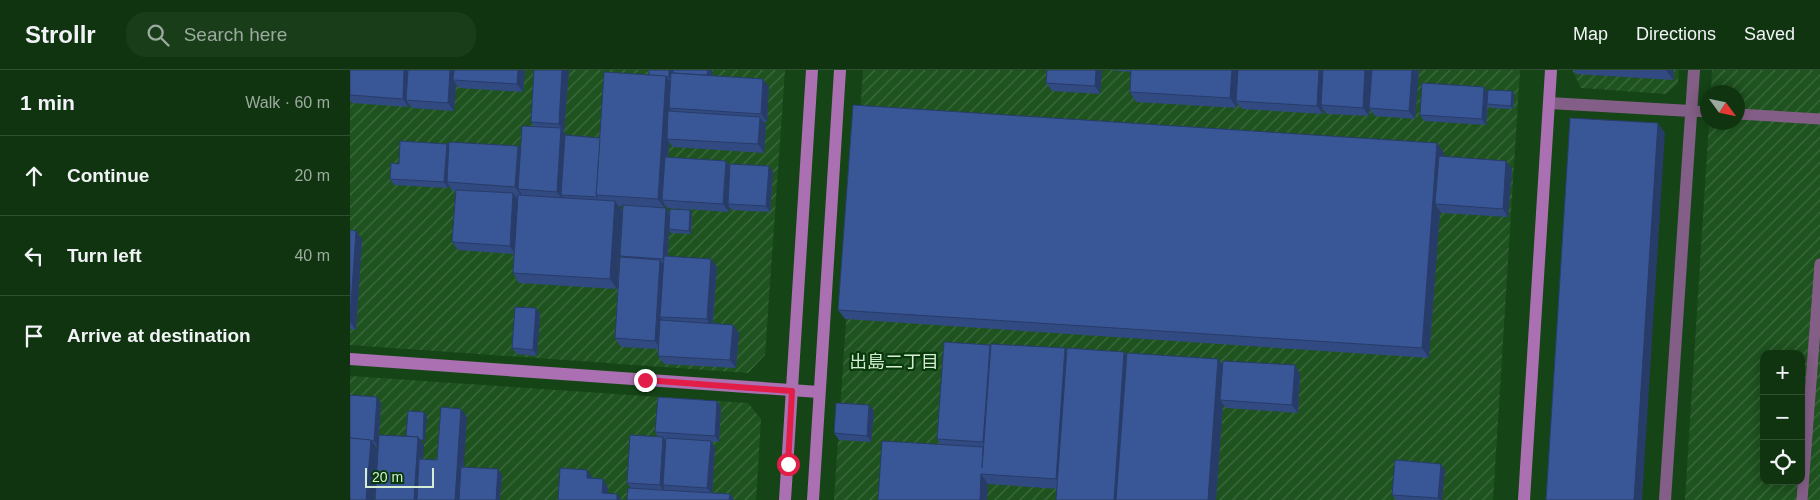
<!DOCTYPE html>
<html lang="en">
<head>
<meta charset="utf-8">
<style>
	:root { --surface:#103410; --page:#193c19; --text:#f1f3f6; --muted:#9caa9f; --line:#304f30 }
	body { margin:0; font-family:Arial,"Noto Sans JP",sans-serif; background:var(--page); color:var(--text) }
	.controls { position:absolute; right:15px; bottom:15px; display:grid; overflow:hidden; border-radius:10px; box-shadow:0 2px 12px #0003 }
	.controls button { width:45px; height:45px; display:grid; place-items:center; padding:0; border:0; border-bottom:1px solid var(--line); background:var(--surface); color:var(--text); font:25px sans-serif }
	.compass { position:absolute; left:1350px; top:15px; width:45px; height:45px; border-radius:50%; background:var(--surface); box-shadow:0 2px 12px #0003; rotate:123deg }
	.scale { position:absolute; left:15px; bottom:12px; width:69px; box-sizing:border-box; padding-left:5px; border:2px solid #d4eed3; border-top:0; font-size:14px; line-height:18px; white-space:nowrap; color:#d4eed3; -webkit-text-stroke:4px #083a0b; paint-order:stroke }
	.stop { position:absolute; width:15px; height:15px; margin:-11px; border:4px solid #e11d48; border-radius:50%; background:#fff }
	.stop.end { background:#e11d48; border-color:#fff; box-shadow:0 1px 5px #0008 }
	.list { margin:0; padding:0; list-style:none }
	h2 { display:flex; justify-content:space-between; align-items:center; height:65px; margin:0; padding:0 20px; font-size:21px }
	h2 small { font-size:16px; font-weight:400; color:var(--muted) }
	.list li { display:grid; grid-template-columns:32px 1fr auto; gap:15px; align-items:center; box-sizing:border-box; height:80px; padding:0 20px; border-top:1px solid var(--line) }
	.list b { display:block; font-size:19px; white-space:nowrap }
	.list em { font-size:16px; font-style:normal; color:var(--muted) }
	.icon { flex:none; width:28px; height:28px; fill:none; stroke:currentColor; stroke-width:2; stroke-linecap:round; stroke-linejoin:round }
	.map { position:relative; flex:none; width:1470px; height:430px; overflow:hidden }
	header { display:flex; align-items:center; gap:30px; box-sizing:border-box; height:70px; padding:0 25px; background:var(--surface); border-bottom:1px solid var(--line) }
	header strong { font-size:24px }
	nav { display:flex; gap:28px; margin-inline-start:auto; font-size:18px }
	.search { width:350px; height:45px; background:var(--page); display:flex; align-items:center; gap:12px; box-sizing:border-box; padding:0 18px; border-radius:20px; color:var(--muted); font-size:19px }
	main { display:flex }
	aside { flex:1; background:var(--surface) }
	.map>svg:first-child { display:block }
	.industrial { fill:url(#industrial-furrows); fill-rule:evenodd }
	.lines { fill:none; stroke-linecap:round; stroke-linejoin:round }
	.lane { stroke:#835e86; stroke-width:11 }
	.street { stroke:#835e86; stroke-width:12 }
	.secondary { stroke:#ab70b1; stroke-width:12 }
	.wall { fill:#314a81 }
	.shaded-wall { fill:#283c69 }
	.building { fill:#395696; stroke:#283c69 }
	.route { stroke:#e11d48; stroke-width:6 }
	.labels { text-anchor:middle; stroke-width:4.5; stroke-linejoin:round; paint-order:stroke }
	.neighbourhood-label { font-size:18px; fill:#d4eed3; stroke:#083a0b }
</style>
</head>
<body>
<header>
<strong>Strollr</strong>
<div class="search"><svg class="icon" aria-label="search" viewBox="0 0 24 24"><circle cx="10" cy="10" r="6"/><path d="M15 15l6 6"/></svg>Search here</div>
<nav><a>Map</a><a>Directions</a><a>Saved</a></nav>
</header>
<main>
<aside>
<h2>1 min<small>Walk · 60 m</small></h2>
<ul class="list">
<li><svg class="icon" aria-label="ahead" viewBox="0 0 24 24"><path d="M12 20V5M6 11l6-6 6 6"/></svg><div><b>Continue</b></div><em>20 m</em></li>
<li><svg class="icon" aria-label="left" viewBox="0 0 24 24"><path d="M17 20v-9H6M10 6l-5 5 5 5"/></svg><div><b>Turn left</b></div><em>40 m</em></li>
<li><svg class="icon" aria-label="arrive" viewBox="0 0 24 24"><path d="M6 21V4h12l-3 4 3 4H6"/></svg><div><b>Arrive at destination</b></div></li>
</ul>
</aside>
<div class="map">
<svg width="1470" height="430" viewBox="0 0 1470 430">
	<defs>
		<pattern id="industrial-furrows" width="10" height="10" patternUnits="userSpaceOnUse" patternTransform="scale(1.25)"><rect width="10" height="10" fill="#1e521f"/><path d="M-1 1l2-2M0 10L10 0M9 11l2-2" fill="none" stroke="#3e6b3f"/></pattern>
	</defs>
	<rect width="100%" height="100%" fill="#154516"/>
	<g class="industrial">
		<path d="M0 0H435L415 285 398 303 0 275Z"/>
		<path d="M513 0H1170L1143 430H484Z"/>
		<path d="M1222 0H1329L1328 13 1316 24 1231 18Z"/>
		<path d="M1362 0H1470V430H1335L1359 53 1388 52V22H1361ZM1414 284H1451V411H1414Z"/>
		<path d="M0 306 398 333 411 349 406 430H0Z"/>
	</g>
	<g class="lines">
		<g class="lane">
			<path d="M1341 41 1358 42"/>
			<path d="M1388 44 1470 49"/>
			<path d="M1452 430 1470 194"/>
		</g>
		<g class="street">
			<path d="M1199 33 1341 41"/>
			<path d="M1315 430 1344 0"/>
		</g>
		<g class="secondary">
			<path d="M0 289 469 322"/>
			<path d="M435 430 462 0"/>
			<path d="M463 430 490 0"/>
			<path d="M1174 430 1201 0"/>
		</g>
	</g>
	<g class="wall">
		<path d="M0 0H175L173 22 109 18 106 14 104 41 62 38 59 34 58 37 2 33 0 30Z"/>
		<path d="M184 0H219L214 62 216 66 250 68 299 5V0H362V6L419 17 417 52H413L416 55 414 83 323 77 319 72 318 88 376 91 380 97 423 102 420 142 382 140 379 137V142L318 138 315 135V138L320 143 342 144 341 164 321 163 319 160 318 186 367 197 363 253 383 255 389 263 386 298 314 294 308 286V279L271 277 265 268 271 188 270 186 273 136H269L272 141 267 219 169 213 163 203 164 184 108 180 102 172 105 121H102L99 115 98 118 44 115 40 109 49 94 97 74 99 77 168 76 171 81 184 57 181 52Z"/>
		<path d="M697 0H752L750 24 702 21 696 13Z"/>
		<path d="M759 0H1069L1065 49 1025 46 1019 38V46L977 44 973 39V44L892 39 887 33V38L786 32 780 22 781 2Z"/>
		<path d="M1223 0H1324L1323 10 1226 4Z"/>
		<path d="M1162 21 1164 24 1163 39 1140 38 1138 35 1136 55 1074 51 1070 45 1138 23Z"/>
		<path d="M1094 83V87L1156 91 1162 99 1158 147 1091 143 1090 141 1079 288 495 249 488 240Z"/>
		<path d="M0 160 12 169 6 260 0 259Z"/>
		<path d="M186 238 190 244 187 286 167 284 162 278Z"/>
		<path d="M641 277 715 278 717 281 777 285 868 289 872 294 945 295 950 304 948 343 876 338 873 334 866 430 638 414 591 375 587 369Z"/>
		<path d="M367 331 371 337 369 372H361L365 377 362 423 380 424 384 430H277L281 418 277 413 308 367 305 362Z"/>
		<path d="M31 333 28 377 26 376 28 380 24 430H0Z"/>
		<path d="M524 341 521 372 489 370 484 363Z"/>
		<path d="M1091 394 1095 400 1092 430H1046L1042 425Z"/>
	</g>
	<g class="shaded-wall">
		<path d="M54 0H61L56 30 59 34 58 37 53 29Z"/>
		<path d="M100 0H107L103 10 106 14 104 41 98 33Z"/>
		<path d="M168 0H175L173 22 167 14Z"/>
		<path d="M212 0H219L214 62 209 54Z"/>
		<path d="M319 0H324L323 13 319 7Z"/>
		<path d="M358 0H362V11L357 5Z"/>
		<path d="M746 0H752L750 24 745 16Z"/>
		<path d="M882 0H889L886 31 887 33V38L880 28Z"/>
		<path d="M969 0H976L971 35 973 39V44L967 36Z"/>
		<path d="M1015 0H1022L1019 46 1013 38Z"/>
		<path d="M1062 0H1069L1065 49 1059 41Z"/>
		<path d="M1316 0H1324L1323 10Z"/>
		<path d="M316 6 323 16 319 38 321 41 317 69 319 72 316 130H312L315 135V139L308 129Z"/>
		<path d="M413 9 419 17 417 52 411 44Z"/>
		<path d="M1134 17 1138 23 1136 55 1132 49Z"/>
		<path d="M1162 21 1164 24 1163 39 1161 36Z"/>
		<path d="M410 47 416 55 414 83 408 74Z"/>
		<path d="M1308 53 1315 63 1292 430H1284Z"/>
		<path d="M211 58 217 67 211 125 213 127V130L207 122Z"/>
		<path d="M1087 73 1094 83 1090 135 1085 134 1090 141 1079 288 1072 278Z"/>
		<path d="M97 74 101 80 97 112 99 115 98 118 94 112Z"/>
		<path d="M168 76 174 85 168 119 171 123V125L165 117Z"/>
		<path d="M376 91 382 99 378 134 379 137V142L373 134Z"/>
		<path d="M1156 91 1162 99 1158 147 1153 139Z"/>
		<path d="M419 96 423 102 420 142 416 136Z"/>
		<path d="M163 123 169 131 165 184 160 176Z"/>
		<path d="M265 131 272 141 267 219 260 209Z"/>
		<path d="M316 138 320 144 317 195 313 189Z"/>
		<path d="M340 140 342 144 341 164 339 161Z"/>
		<path d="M6 161 12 169 6 260 0 252Z"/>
		<path d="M361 189 367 197 362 258 357 249Z"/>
		<path d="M310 190 316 198 310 247 313 250 311 279 305 271Z"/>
		<path d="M186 238 190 244 187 286 183 280Z"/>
		<path d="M383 255 389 263 386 298 380 290Z"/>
		<path d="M640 275 645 283 639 380 633 372Z"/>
		<path d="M715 278 722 288 713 419 706 409Z"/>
		<path d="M774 282 781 292 772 430H764Z"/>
		<path d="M868 289 875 299 870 330 873 334 866 430H858Z"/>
		<path d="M945 295 950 304 948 343 942 335Z"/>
		<path d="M27 327 31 333 28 377 24 371Z"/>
		<path d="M367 331 371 337 369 372 365 366Z"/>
		<path d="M519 335 524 341 521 372 517 366Z"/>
		<path d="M111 339 117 347 112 430H105Z"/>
		<path d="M74 342 77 346 75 373 73 370Z"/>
		<path d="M68 367 74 375 70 430H64Z"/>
		<path d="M313 367 317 373 313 415 314 417V421L310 415Z"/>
		<path d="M21 370 28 380 24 430H16Z"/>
		<path d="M361 371 365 377 362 424 357 418Z"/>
		<path d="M1091 394 1095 400 1092 430H1089L1088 428Z"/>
		<path d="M148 399 152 405 150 430H146Z"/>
		<path d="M237 400 243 408V416L237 408Z"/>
		<path d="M631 404 638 414 637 430H630Z"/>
		<path d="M253 409 258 418V430L252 423Z"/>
		<path d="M267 424 272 430H267Z"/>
		<path d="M380 424 384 430H379Z"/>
	</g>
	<g class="building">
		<path d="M0 0H54L53 29 0 25Z"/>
		<path d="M58 0H100L98 33 56 30Z"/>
		<path d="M104 0H168L167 14 103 10Z"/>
		<path d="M184 0H212L209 54 181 52Z"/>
		<path d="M299 0H319V7L299 5Z"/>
		<path d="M323 0H358L357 5 323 3Z"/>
		<path d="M697 0H746L745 16 696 13Z"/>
		<path d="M781 0H882L880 28 780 22Z"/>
		<path d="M888 0H969L967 36 886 31Z"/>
		<path d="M973 0H1015L1013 38 971 35Z"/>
		<path d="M1022 0H1062L1059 41 1019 38Z"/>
		<path d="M254 2 316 6 308 129 246 125Z"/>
		<path d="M321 3 413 9 411 44 319 38Z"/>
		<path d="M1072 13 1134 17 1132 49 1070 45Z"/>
		<path d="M1138 20 1162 21 1161 36 1137 34Z"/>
		<path d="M503 35 1087 73 1072 278 488 240Z"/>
		<path d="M318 41 410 47 408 74 317 69Z"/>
		<path d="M1220 48 1308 53 1284 430H1196Z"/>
		<path d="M172 56 211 58 207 122 168 119Z"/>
		<path d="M215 65 250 68 246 125 248 127 211 125Z"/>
		<path d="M50 71 97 74 94 112 40 109 41 93 49 94Z"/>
		<path d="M99 72 168 76 165 117 97 112Z"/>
		<path d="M1089 86 1156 91 1153 139 1085 134Z"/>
		<path d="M315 87 376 91 373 134 312 130Z"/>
		<path d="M380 94 419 96 416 136 378 134Z"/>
		<path d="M106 120 163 123 160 176 102 172Z"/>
		<path d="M168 125 265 131 260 209 163 203Z"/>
		<path d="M273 135 316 138 313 189 270 186Z"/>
		<path d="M320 139 340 140 339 161 319 159Z"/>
		<path d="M0 160 6 161 0 249Z"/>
		<path d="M314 186 361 189 357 249 310 247Z"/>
		<path d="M270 187 310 190 305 271 265 268Z"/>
		<path d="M165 237 186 238 183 280 162 278Z"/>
		<path d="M310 250 383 255 380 290 308 286Z"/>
		<path d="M594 272 640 275 633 372 587 369Z"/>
		<path d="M641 274 715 278 706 409 631 404 630 430H528L532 371 633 377 632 398Z"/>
		<path d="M717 278 774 282 764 430H706Z"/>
		<path d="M777 283 868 289 858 430H766Z"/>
		<path d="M873 291 945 295 942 335 870 330Z"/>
		<path d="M0 325 27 327 24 371 0 368Z"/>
		<path d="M308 327 367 331 365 366 305 362Z"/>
		<path d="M486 333 519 335 517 366 484 363Z"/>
		<path d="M91 337 111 339 105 430H67L69 389 87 390Z"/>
		<path d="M58 341 74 342 73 370H70L68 367 56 366Z"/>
		<path d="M29 365 68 367 64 430H25Z"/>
		<path d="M280 365 313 367 310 415 277 413Z"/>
		<path d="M0 368 21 370 16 430H0Z"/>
		<path d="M316 368 361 371 357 418 313 415Z"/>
		<path d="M1045 390 1091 394 1088 428 1042 425Z"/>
		<path d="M111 397 148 399 146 430H109Z"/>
		<path d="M210 398 237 400V408L253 409 252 423 267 424V430H208Z"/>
		<path d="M278 418 380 424 379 430H277Z"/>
	</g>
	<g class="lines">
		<path class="route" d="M295 310 442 321 438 394"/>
	</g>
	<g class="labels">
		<g class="neighbourhood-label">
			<text x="544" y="298">出島二丁目</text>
		</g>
	</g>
</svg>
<div class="controls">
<button>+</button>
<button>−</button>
<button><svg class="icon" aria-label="locate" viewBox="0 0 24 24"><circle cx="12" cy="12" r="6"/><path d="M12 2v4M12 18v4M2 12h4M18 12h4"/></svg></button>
</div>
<svg class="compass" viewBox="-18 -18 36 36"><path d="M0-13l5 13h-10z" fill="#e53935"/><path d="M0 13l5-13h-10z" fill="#9caa9f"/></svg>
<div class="scale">20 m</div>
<div class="stop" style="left:438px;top:394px"></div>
<div class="stop end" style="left:295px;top:310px"></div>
</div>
</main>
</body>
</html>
